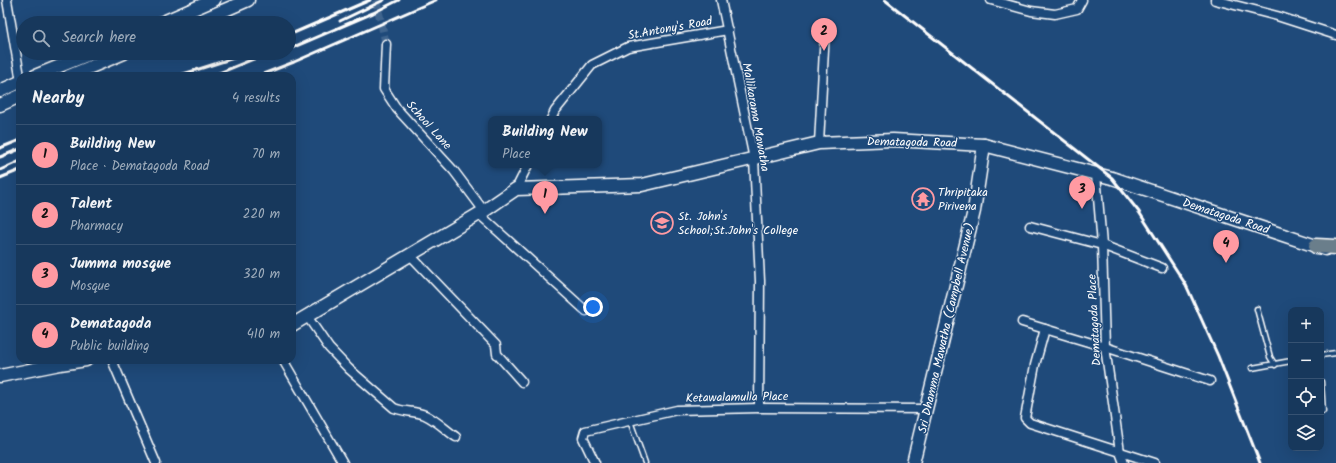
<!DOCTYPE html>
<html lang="en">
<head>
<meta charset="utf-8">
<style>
	:root { --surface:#17385c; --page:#203f62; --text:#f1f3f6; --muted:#9eacbb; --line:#365272; --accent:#ff9aa2 }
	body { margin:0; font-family:Kalam,sans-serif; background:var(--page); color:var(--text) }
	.controls { position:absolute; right:12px; bottom:12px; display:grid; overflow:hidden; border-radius:8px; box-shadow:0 4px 16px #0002 }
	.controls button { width:36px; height:36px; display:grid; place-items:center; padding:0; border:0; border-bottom:1px solid var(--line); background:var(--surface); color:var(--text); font:20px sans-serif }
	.you { position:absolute; left:593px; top:307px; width:14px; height:14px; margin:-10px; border:3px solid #fff; border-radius:50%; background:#1a73e8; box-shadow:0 0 0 6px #1a73e833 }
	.badge { display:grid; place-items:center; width:26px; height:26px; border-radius:50%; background:var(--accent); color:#111; font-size:13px; font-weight:700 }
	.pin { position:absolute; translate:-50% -33px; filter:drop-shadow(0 1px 2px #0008) }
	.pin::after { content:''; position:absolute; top:21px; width:14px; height:12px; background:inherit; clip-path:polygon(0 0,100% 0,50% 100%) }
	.popup { position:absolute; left:488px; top:116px; width:114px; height:52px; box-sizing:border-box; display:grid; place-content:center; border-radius:8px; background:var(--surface); filter:drop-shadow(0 1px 3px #0005); font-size:13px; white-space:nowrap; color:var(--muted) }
	.popup b { font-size:15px; color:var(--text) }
	.popup::after { content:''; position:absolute; left:50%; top:100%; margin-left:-8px; border:8px solid transparent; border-top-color:var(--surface) }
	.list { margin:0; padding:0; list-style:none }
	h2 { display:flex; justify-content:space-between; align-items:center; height:52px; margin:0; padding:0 16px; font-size:17px }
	h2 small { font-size:13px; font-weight:400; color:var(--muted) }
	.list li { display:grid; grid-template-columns:26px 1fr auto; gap:12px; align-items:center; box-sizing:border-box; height:60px; padding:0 16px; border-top:1px solid var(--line) }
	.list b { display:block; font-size:15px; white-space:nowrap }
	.list p { margin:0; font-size:13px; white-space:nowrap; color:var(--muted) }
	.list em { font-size:13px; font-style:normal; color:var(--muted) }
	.icon { flex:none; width:22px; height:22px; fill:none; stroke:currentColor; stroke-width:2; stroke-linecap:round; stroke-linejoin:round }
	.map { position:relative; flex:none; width:1336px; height:463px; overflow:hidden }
	.search { position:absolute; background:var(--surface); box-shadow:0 4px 16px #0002; left:16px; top:16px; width:280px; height:44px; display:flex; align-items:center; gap:10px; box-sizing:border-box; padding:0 14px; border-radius:22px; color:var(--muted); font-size:15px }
	.panel { position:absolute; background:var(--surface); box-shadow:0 4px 16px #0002; left:16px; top:72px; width:280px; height:292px; border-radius:12px }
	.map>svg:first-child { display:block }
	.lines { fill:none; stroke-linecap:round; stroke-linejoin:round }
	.minor-tunnel { stroke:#41658e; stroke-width:8; stroke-dasharray:8 4; stroke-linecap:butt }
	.service-casing { stroke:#fff; stroke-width:7 }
	.minor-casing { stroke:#fff; stroke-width:11 }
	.secondary-casing { stroke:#fff; stroke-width:15 }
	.trunk-casing { stroke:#fff; stroke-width:17 }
	.service { stroke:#1f4a7a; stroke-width:4 }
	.minor { stroke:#1f4a7a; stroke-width:8 }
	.secondary { stroke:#1f4a7a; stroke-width:12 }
	.trunk { stroke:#6b7e8b; stroke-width:14 }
	.rail { stroke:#fff; stroke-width:3 }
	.labels { text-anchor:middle; stroke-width:3; stroke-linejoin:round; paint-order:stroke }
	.street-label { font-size:12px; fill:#fff; stroke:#1f4a7a }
	.poi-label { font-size:12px; fill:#fff; stroke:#1f4a7a; text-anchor:start }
</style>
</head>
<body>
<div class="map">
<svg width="1336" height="463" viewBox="0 0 1336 463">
	<rect width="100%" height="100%" fill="#1f4a7a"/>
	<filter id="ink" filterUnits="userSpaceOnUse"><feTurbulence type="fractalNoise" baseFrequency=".025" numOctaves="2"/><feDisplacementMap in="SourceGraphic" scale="8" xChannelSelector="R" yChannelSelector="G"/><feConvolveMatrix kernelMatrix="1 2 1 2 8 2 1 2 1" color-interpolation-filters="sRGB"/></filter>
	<g filter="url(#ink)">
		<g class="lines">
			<path class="minor-tunnel" d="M376 0 386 44"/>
			<g class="service-casing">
				<g id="service">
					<path d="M1257 309 1270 357 1275 365"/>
					<path d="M1321 355 1336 353"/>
					<path d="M1252 368 1291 361"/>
					<path d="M1321 382 1323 411"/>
					<path d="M630 421 645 463"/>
				</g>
			</g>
			<g class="minor-casing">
				<g id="minor">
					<path d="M7 0 20 76"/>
					<path d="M721 0 754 159 760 281 759 408"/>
					<path d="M991 0 1031 11 1055 14 1077 9 1082 0"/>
					<path d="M1215 0 1277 16 1336 35"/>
					<path d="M386 44 384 89 397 109 454 171 484 211"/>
					<path d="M551 119 555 111 592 65 628 47 728 30"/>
					<path d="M819 143 825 31"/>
					<path d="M1096 174 1102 245 1105 347 1120 452 1124 463"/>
					<path d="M516 189 528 165"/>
					<path d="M479 214 586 311"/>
					<path d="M1030 226 1102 245 1162 268"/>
					<path d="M410 255 496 345 497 354 522 382"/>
					<path d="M307 316 329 348 349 369 394 408C404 412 415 411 425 415 436 420 446 430 456 437"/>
					<path d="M1022 322 1045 329"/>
					<path d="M112 360 156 463"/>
					<path d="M283 360 343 463"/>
					<path d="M595 463 583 438 585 431 677 410 759 408 927 409"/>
					<path d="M1155 463 1030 423 1025 418 1035 365 1045 329 1105 347 1210 381"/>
				</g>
			</g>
			<g class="secondary-casing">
				<g id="secondary">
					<path d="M161 23 214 0"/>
					<path d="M195 23 248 0"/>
					<path d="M35 76 92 53"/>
					<path d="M69 76 124 53"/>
					<path d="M0 91 20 82"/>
					<path d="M0 105 20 96"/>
					<path d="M292 325 484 211 516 189 642 185 819 143 893 140 984 145 1112 178 1325 249"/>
					<path d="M0 376 60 364 86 360"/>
					<path d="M913 463 974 211 984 145"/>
				</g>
			</g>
			<g class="trunk-casing">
				<path id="trunk" d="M1316 246 1336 247"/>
			</g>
			<use href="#service" class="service"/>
			<use href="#minor" class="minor"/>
			<use href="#secondary" class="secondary"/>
			<use href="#trunk" class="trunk"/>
			<g class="rail">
				<path d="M885 0 1112 178 1139 212 1186 285 1218 356 1260 463"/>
				<path d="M340 21 384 0"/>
				<path d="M289 35 370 0"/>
				<path d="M289 49 373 13 399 0"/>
				<path d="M264 59 278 53"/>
				<path d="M177 76 243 55"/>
				<path d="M212 76 268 53"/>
				<path d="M258 76 294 62 436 0"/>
				<path d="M0 148 20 140"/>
				<path d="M0 157 20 149"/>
				<path d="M0 170 20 161"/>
				<path d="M0 178 20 170"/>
			</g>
		</g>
	</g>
	<defs>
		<g id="temple-ring" transform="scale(1.15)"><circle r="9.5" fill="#1f4a7a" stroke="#ff9aa2" stroke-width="1.5"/><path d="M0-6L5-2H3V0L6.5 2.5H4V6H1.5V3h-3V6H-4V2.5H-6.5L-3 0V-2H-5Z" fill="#ff9aa2"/></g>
		<g id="school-ring" transform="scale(1.15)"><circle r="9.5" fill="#1f4a7a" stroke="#ff9aa2" stroke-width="1.5"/><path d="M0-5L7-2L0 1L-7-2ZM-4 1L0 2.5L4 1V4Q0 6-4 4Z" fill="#ff9aa2"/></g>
	</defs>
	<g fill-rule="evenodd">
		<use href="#temple-ring" x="923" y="199"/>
		<use href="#school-ring" x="662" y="223"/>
	</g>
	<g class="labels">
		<g class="street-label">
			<text transform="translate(670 28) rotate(-10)" y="4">St.Antony's Road</text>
			<text transform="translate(756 117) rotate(80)" y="4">Mallikarama Mawatha</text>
			<text transform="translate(429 125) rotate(48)" y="4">School Lane</text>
			<text transform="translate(912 142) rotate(1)" y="4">Dematagoda Road</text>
			<text transform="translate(1226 216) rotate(18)" y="4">Dematagoda Road</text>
			<text transform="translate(1094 320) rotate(-93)" y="4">Dematagoda Place</text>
			<text transform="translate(946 328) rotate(-77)" y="4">Sri Dhamma Mawatha (Campbell Avenue)</text>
			<text transform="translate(737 397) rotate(-1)" y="4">Ketawalamulla Place</text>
		</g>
		<g class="poi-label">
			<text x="938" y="196">Thripitaka<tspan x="938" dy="14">Pirivena</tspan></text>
			<text x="678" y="220">St. John's<tspan x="678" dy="14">School;St.John's College</tspan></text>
		</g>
	</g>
</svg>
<div class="controls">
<button>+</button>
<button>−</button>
<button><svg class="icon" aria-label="locate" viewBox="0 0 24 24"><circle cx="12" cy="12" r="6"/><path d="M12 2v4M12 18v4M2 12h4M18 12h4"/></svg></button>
<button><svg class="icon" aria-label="layers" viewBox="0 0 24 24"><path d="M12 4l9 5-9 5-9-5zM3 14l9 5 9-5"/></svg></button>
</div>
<div class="you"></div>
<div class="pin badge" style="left:545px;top:214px">1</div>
<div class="popup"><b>Building New</b>Place</div>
<div class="pin badge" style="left:824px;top:51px">2</div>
<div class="pin badge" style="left:1082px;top:209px">3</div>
<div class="pin badge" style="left:1226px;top:263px">4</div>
<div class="search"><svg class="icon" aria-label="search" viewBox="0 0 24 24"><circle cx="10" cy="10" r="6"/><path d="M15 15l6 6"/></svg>Search here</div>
<section class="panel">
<h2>Nearby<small>4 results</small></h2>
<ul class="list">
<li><span class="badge">1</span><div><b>Building New</b><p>Place · Dematagoda Road</p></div><em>70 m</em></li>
<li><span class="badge">2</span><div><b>Talent</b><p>Pharmacy</p></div><em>220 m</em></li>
<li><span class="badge">3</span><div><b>Jumma mosque</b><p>Mosque</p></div><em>320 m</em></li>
<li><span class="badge">4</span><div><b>Dematagoda</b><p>Public building</p></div><em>410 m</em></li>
</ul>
</section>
</div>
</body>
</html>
